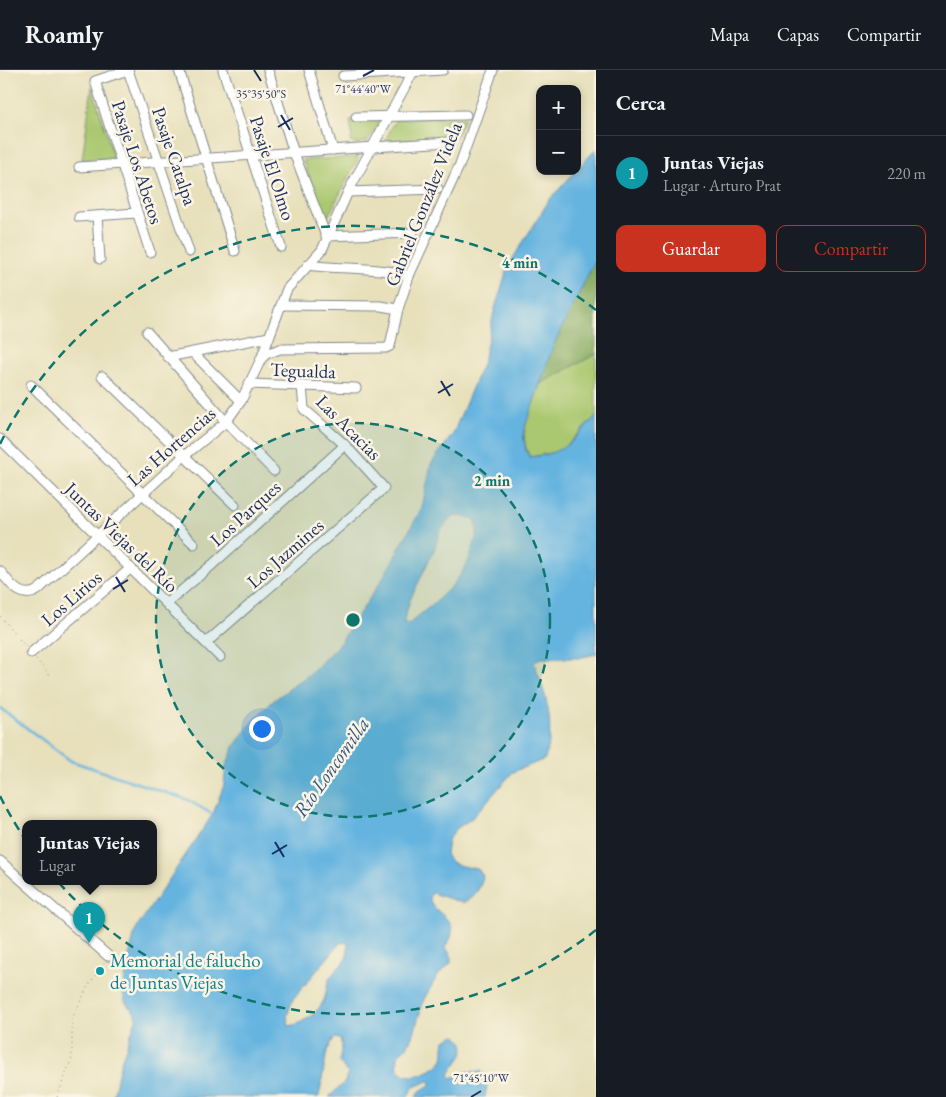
<!DOCTYPE html>
<html lang="es">
<head>
<meta charset="utf-8">
<style>
	:root { --surface:#171b24; --page:#20242c; --text:#f1f3f6; --muted:#9ea1a6; --line:#363941; --accent:#c8321e }
	body { margin:0; font-family:"EB Garamond",serif; background:var(--page); color:var(--text) }
	.controls { position:absolute; right:15px; top:15px; display:grid; overflow:hidden; border-radius:10px; box-shadow:0 2px 8px #0003 }
	.controls button { width:45px; height:45px; display:grid; place-items:center; padding:0; border:0; border-bottom:1px solid var(--line); background:var(--surface); color:var(--text); font:25px sans-serif }
	.you { position:absolute; left:261px; top:658px; width:18px; height:18px; margin:-12px; border:4px solid #fff; border-radius:50%; background:#1a73e8; box-shadow:0 0 0 8px #1a73e833 }
	.badge { display:grid; place-items:center; width:32px; height:32px; border-radius:50%; background:var(--accent); color:#fff; font-size:16px; font-weight:700 }
	.pin { position:absolute; translate:-50% -41px; filter:drop-shadow(0 1px 2px #0008) }
	.pin::after { content:''; position:absolute; top:26px; width:18px; height:15px; background:inherit; clip-path:polygon(0 0,100% 0,50% 100%) }
	.popup { position:absolute; left:22px; top:750px; width:135px; height:65px; box-sizing:border-box; display:grid; place-content:center; border-radius:10px; background:var(--surface); filter:drop-shadow(0 1px 4px #0005); font-size:16px; white-space:nowrap; color:var(--muted) }
	.popup b { font-size:19px; color:var(--text) }
	.popup::after { content:''; position:absolute; left:50%; top:100%; margin-left:-10px; border:10px solid transparent; border-top-color:var(--surface) }
	.list { margin:0; padding:0; list-style:none }
	h2 { display:flex; justify-content:space-between; align-items:center; height:65px; margin:0; padding:0 20px; font-size:21px }
	h2 small { font-size:16px; font-weight:400; color:var(--muted) }
	.list li { display:grid; grid-template-columns:32px 1fr auto; gap:15px; align-items:center; box-sizing:border-box; height:75px; padding:0 20px; border-top:1px solid var(--line) }
	.list b { display:block; font-size:19px; white-space:nowrap }
	.list p { margin:0; font-size:16px; white-space:nowrap; color:var(--muted) }
	.list em { font-size:16px; font-style:normal; color:var(--muted) }
	.actions { display:flex; gap:10px; padding:15px 20px }
	.actions a { flex:1; padding:11px 0; border:1px solid var(--accent); border-radius:10px; text-align:center; font-size:18px; color:var(--accent) }
	.actions .main { background:var(--accent); color:#fff }
	.map { position:relative; flex:none; width:596px; height:1027px; overflow:hidden }
	header { display:flex; align-items:center; gap:30px; box-sizing:border-box; height:70px; padding:0 25px; background:var(--surface); border-bottom:1px solid var(--line) }
	header strong { font-size:24px }
	nav { display:flex; gap:28px; margin-inline-start:auto; font-size:18px }
	main { display:flex }
	aside { flex:1; background:var(--surface) }
	.map>svg:first-child { display:block }
	.green { fill:#aac86f; stroke:#627c66 }
	.forest { fill:#87ac62; stroke:#516e60 }
	.water { fill:#65b4e0; stroke:#40729f; fill-rule:evenodd }
	.lines { fill:none; stroke-linecap:round; stroke-linejoin:round }
	.stream { stroke:#65b4e0; stroke-width:2.5 }
	.minor-casing { stroke:#81888c; stroke-width:11 }
	.path { stroke:#81888c; stroke-width:1; stroke-dasharray:1 4; stroke-linecap:butt }
	.minor { stroke:#fff; stroke-width:9 }
	.ticks { fill:none; stroke:#1b2f5e; stroke-width:2 }
	.ring { fill:none; stroke:#0f766e; stroke-width:2.5; stroke-dasharray:9 6 }
	.culture-dot { fill:#0f9aa8; stroke:#fcf5e5; stroke-width:2 }
	.labels { text-anchor:middle; stroke-width:5; stroke-linejoin:round; paint-order:stroke }
	.street-label { font-size:19px; fill:#1b2f5e; stroke:#fcf5e5 }
	.culture-label { font-size:19px; fill:#0d838f; stroke:#fcf5e5; text-anchor:start }
	.water-label { font-size:20px; font-style:italic; fill:#315785; stroke:#fcf5e5 }
	.ticks-label { font-size:12px; text-anchor:middle; fill:#1b2f5e; stroke:#fcf5e5; stroke-width:5; stroke-linejoin:round; paint-order:stroke }
	.centre { fill:#0f766e; stroke:#fcf5e5; stroke-width:2.5 }
	.ring-label { font-size:15px; text-anchor:middle; font-weight:bold; fill:#0f766e; stroke:#fcf5e5; stroke-width:5; stroke-linejoin:round; paint-order:stroke }
</style>
</head>
<body>
<header>
<strong>Roamly</strong>
<nav><a>Mapa</a><a>Capas</a><a>Compartir</a></nav>
</header>
<main>
<div class="map">
<svg width="596" height="1027" viewBox="0 0 596 1027">
	<rect width="100%" height="100%" fill="#fcf5e5"/>
	<filter id="ink" filterUnits="userSpaceOnUse"><feTurbulence type="fractalNoise" baseFrequency=".02" numOctaves="2"/><feDisplacementMap in="SourceGraphic" scale="10" xChannelSelector="R" yChannelSelector="G"/><feConvolveMatrix kernelMatrix="1 2 1 2 8 2 1 2 1" color-interpolation-filters="sRGB"/></filter>
	<filter id="wash" filterUnits="userSpaceOnUse"><feTurbulence type="fractalNoise" baseFrequency=".0096" numOctaves="4" result="noise"/><feDisplacementMap in="SourceGraphic" scale="20" xChannelSelector="R" yChannelSelector="G"/><feGaussianBlur stdDeviation="1.12" result="paint"/><feColorMatrix in="noise" values="0 0 0 0 0 0 0 0 0 0 0 0 0 0 0 0 0 1.4 0 .05"/><feComposite in="paint" operator="in"/></filter>
	<g filter="url(#wash)">
		<rect width="100%" height="100%" fill="#e7e0bb"/>
		<g class="green">
			<path d="M92 16 114 88 82 90Z"/>
			<path d="M465 48 455 68 385 71 396 49Z"/>
			<path d="M350 50H382L367 72 350 73 352 65Z"/>
			<path d="M359 87 324 154 303 90Z"/>
			<path d="M596 284V346L561 381 530 387C516 363 532 338 540 314Z"/>
		</g>
		<path class="forest" d="M596 189V284L540 314 554 274Z"/>
		<path class="water" d="M596 79V189L554 274 523 363 526 381 530 387C564 384 574 370 596 346V584L578 588H540L534 593C546 625 556 655 545 689L513 702 472 748 456 759 448 770 446 784 450 791 457 795 478 799 483 806C480 819 476 826 463 833L432 823 429 827C432 846 467 849 445 877L451 885V893L438 905 424 929 414 963 406 978 398 985C398 990 396 996 399 1000 408 1014 437 1000 443 989 445 983 443 976 445 970L455 965C476 979 454 992 449 1005L452 1008 465 1002 481 1001 488 1010 485 1027H416C419 1019 427 1019 432 1012L428 1011 414 1017 407 1027H329L345 1012 348 1003 339 992 342 976 340 969 334 968 327 981 319 1027H113L120 995 137 947C134 940 125 935 124 928 122 915 132 872 136 859L213 744 224 715 226 696 235 675 253 651 273 631 312 602 340 573 381 511 422 438 431 394 453 364 483 292 494 242 506 203 515 185 550 129ZM462 446 475 449C479 460 477 467 473 478 464 512 436 531 410 553L403 554 410 530 434 480 440 461 452 447ZM345 872 348 875C349 894 338 895 330 908 326 914 327 921 325 927 321 941 303 954 289 956L287 946 293 929 340 873Z"/>
		<g class="lines">
			<path class="stream" d="M0 638 71 691 188 730 215 746"/>
		</g>
	</g>
	<g filter="url(#ink)">
		<g class="lines">
			<g class="minor-casing">
				<g id="minor">
					<path d="M128 0 95 11 150 182"/>
					<path d="M128 0 189 182"/>
					<path d="M179 0 235 181"/>
					<path d="M223 0 281 177"/>
					<path d="M268 0 294 83 326 166 413 163"/>
					<path d="M309 0 333 80"/>
					<path d="M343 6 443 0"/>
					<path d="M356 47 466 45"/>
					<path d="M79 97 448 72"/>
					<path d="M348 122 438 119"/>
					<path d="M97 146 100 189"/>
					<path d="M79 147 137 143"/>
					<path d="M308 195C340 200 379 196 409 206"/>
					<path d="M281 235 381 236 398 239"/>
					<path d="M147 262 226 352 274 401"/>
					<path d="M193 283 241 331"/>
					<path d="M168 287 269 267"/>
					<path d="M261 289 287 219 322 180 348 122 414 0"/>
					<path d="M102 306 235 435"/>
					<path d="M249 314 356 318"/>
					<path d="M31 315 194 474"/>
					<path d="M0 369 220 587"/>
					<path d="M0 501C10 513 21 531 38 520L184 386 226 352 241 331 261 289 266 284 280 279 386 278 390 276 398 239 409 206 460 94 493 0"/>
					<path d="M167 533 212 495 345 375"/>
					<path d="M207 572 384 418 345 375 304 339 302 316"/>
					<path d="M31 583 131 498"/>
					<path d="M0 791 108 886"/>
				</g>
			</g>
			<g class="path">
				<path d="M0 546 26 577"/>
				<path d="M36 589 52 608"/>
				<path d="M57 1027 72 988V949L88 916 104 893"/>
			</g>
			<use href="#minor" class="minor"/>
		</g>
	</g>
	<path class="ticks" d="M254 0 261 11M363 6 374 0M281 45 290 60M278 57 293 48M441 311 450 326M438 323 453 314M116 507 125 522M113 519 128 510M275 772 284 787M272 784 287 775M471 1027 481 1021"/>
	<circle cx="353" cy="550" r="197" fill="#0f766e" fill-opacity=".12"/>
	<g class="ring">
		<circle cx="353" cy="550" r="197"/>
		<path d="M596 860A394 394 0 0 1 0 726M0 374A394 394 0 0 1 596 240"/>
	</g>
	<circle class="culture-dot" cx="100" cy="901" r="5"/>
	<g class="labels">
		<g class="street-label">
			<text transform="translate(175 86) rotate(71)" y="7">Pasaje Catalpa</text>
			<text transform="translate(138 92) rotate(72)" y="7">Pasaje Los Abetos</text>
			<text transform="translate(273 98) rotate(72)" y="7">Pasaje El Olmo</text>
			<text transform="translate(423 134) rotate(-68)" y="7">Gabriel González Videla</text>
			<text transform="translate(303 300) rotate(2)" y="7">Tegualda</text>
			<text transform="translate(349 357) rotate(45)" y="7">Las Acacias</text>
			<text transform="translate(171 376) rotate(-41)" y="7">Las Hortencias</text>
			<text transform="translate(245 443) rotate(-42)" y="7">Los Parques</text>
			<text transform="translate(122 467) rotate(44)" y="7">Juntas Viejas del Río</text>
			<text transform="translate(285 483) rotate(-41)" y="7">Los Jazmines</text>
			<text transform="translate(71 528) rotate(-41)" y="7">Los Lirios</text>
		</g>
		<g class="culture-label">
			<text x="110" y="897">Memorial de falucho<tspan x="110" dy="22">de Juntas Viejas</tspan></text>
		</g>
		<g class="water-label">
			<text transform="translate(331 697) rotate(-55)" y="7">Río Loncomilla</text>
		</g>
	</g>
	<g class="ticks-label">
		<text x="363" y="23">71°44'40"W</text>
		<text x="261" y="28">35°35'50"S</text>
		<text x="481" y="1012">71°45'10"W</text>
	</g>
	<circle cx="353" cy="550" r="8" class="centre"/>
	<g class="ring-label">
		<text x="520" y="198">4 min</text>
		<text x="492" y="416">2 min</text>
	</g>
</svg>
<div class="controls">
<button>+</button>
<button>−</button>
</div>
<div class="you"></div>
<div class="pin badge" style="left:89px;top:873px;background:#0f9aa8">1</div>
<div class="popup"><b>Juntas Viejas</b>Lugar</div>
</div>
<aside>
<h2>Cerca<small></small></h2>
<ul class="list">
<li><span class="badge" style="background:#0f9aa8">1</span><div><b>Juntas Viejas</b><p>Lugar · Arturo Prat</p></div><em>220 m</em></li>
</ul>
<div class="actions"><a class="main">Guardar</a><a>Compartir</a></div>
</aside>
</main>
</body>
</html>
